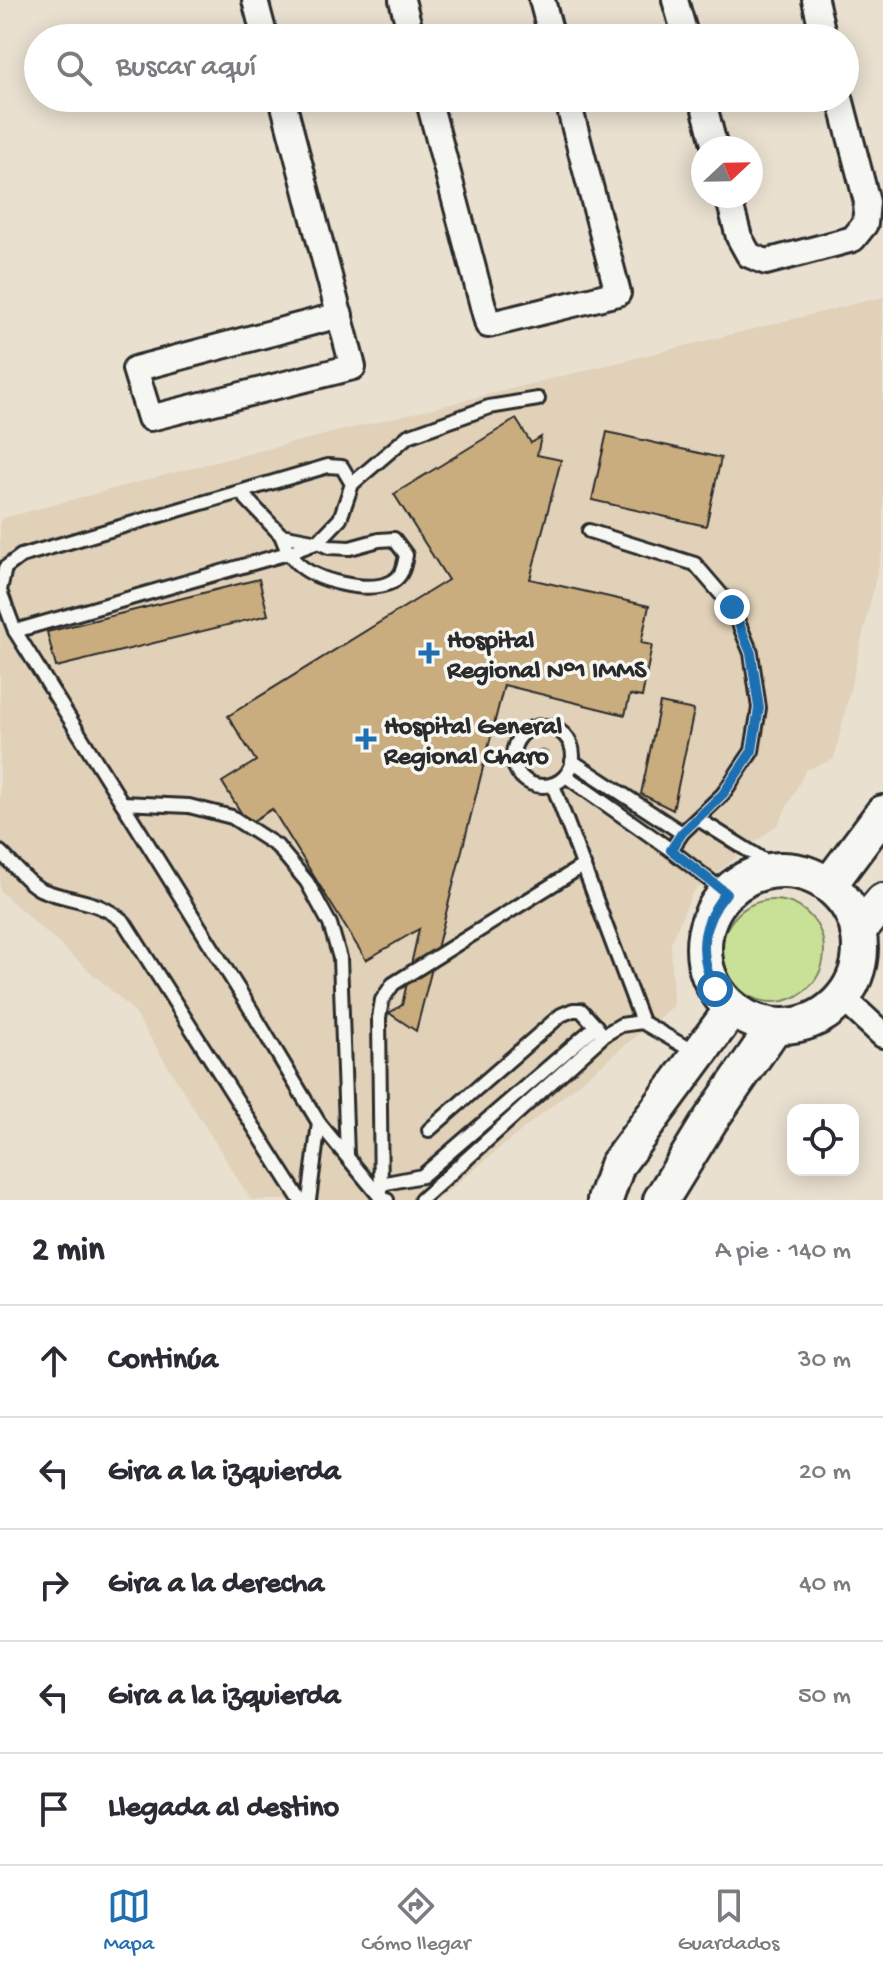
<!DOCTYPE html>
<html lang="es">
<head>
<meta charset="utf-8">
<style>
	:root { --surface:#fff; --page:#f7f7f7; --text:#2b2b33; --muted:#7c7c81; --line:#e1e1e2; --accent:#1f6fb2 }
	body { margin:0; font-family:"Gochi Hand",sans-serif; background:var(--page); color:var(--text) }
	.controls { position:absolute; right:24px; bottom:24px; display:grid; overflow:hidden; border-radius:16px; box-shadow:0 4px 20px #0003 }
	.controls button { width:72px; height:72px; display:grid; place-items:center; padding:0; border:0; border-bottom:2px solid var(--line); background:var(--surface); color:var(--text); font:40px sans-serif }
	.compass { position:absolute; left:691px; top:136px; width:72px; height:72px; border-radius:50%; background:var(--surface); box-shadow:0 4px 20px #0003; rotate:68deg }
	.stop { position:absolute; width:24px; height:24px; margin:-18px; border:6px solid #1f6fb2; border-radius:50%; background:#fff }
	.stop.end { background:#1f6fb2; border-color:#fff; box-shadow:0 2px 8px #0008 }
	.list { margin:0; padding:0; list-style:none }
	h2 { display:flex; justify-content:space-between; align-items:center; height:104px; margin:0; padding:0 32px; font-size:34px }
	h2 small { font-size:26px; font-weight:400; color:var(--muted) }
	.list li { display:grid; grid-template-columns:52px 1fr auto; gap:24px; align-items:center; box-sizing:border-box; height:112px; padding:0 32px; border-top:2px solid var(--line) }
	.list b { display:block; font-size:30px; white-space:nowrap }
	.list em { font-size:26px; font-style:normal; color:var(--muted) }
	.icon { flex:none; width:44px; height:44px; fill:none; stroke:currentColor; stroke-width:2; stroke-linecap:round; stroke-linejoin:round }
	.map { position:relative; flex:none; width:883px; height:1200px; overflow:hidden }
	.search { position:absolute; background:var(--surface); box-shadow:0 4px 20px #0003; left:24px; right:24px; top:24px; height:88px; display:flex; align-items:center; gap:20px; box-sizing:border-box; padding:0 28px; border-radius:44px; color:var(--muted); font-size:30px }
	.sheet { height:664px; background:var(--surface) }
	nav { display:flex; justify-content:space-around; align-items:center; box-sizing:border-box; height:112px; border-top:2px solid var(--line); background:var(--surface); font-size:22px; color:var(--muted) }
	nav a { display:grid; justify-items:center; gap:4px }
	nav .on { color:var(--accent) }
	.map>svg:first-child { display:block }
	.built { fill:#e0d1b8 }
	.green { fill:#c8e197; stroke:#7a8661; stroke-width:2 }
	.building { fill:#caad7f; stroke:#2b2b2b; stroke-width:2 }
	.lines { fill:none; stroke-linecap:round; stroke-linejoin:round }
	.lane-casing { stroke:#2b2b2b; stroke-width:18 }
	.street-casing { stroke:#2b2b2b; stroke-width:30 }
	.secondary-casing { stroke:#2b2b2b; stroke-width:40 }
	.lane { stroke:#f6f6f2; stroke-width:12 }
	.street { stroke:#f6f6f2; stroke-width:24 }
	.secondary { stroke:#f6f6f2; stroke-width:34 }
	.tree { fill:#969584 }
	.route { stroke:#1f6fb2; stroke-width:10 }
	.poi-dot { fill:#1f6fb2; stroke:#f6f6f2; stroke-width:3 }
	.labels { text-anchor:middle; stroke-width:7; stroke-linejoin:round; paint-order:stroke }
	.poi-label { font-size:26px; font-weight:bold; fill:#2b2b2b; stroke:#f6f6f2; text-anchor:start }
</style>
</head>
<body>
<div class="map">
<svg width="883" height="1200" viewBox="0 0 883 1200">
	<rect width="100%" height="100%" fill="#e9e0d0"/>
	<filter id="ink" filterUnits="userSpaceOnUse"><feTurbulence type="fractalNoise" baseFrequency=".0125" numOctaves="2"/><feDisplacementMap in="SourceGraphic" scale="16" xChannelSelector="R" yChannelSelector="G"/><feConvolveMatrix kernelMatrix="1 2 1 2 8 2 1 2 1" color-interpolation-filters="sRGB"/></filter>
	<g filter="url(#ink)">
		<path class="built" d="M883 297V547L834 759 806 770 778 824 692 893 671 943 673 1006 437 1200H251L133 1010 0 891V519L207 464Z"/>
		<circle class="green" cx="773" cy="951" r="51"/>
		<g class="building">
			<path d="M516 419 531 443 541 437 537 455 561 460 530 579 649 606 641 643 652 645 642 697 630 695 625 715 504 685 416 1031 389 1013 402 1005 419 929 366 960 272 809 248 824 222 782 256 761 228 716 448 580 394 494Z"/>
			<path d="M607 432 721 458 706 526 592 500Z"/>
			<path d="M259 579 268 615 56 667 47 632Z"/>
			<path d="M660 703 694 710 673 810 641 794Z"/>
		</g>
		<g class="lines">
			<g class="lane-casing">
				<g id="lane">
					<path d="M352 484 408 436 489 407 538 399"/>
					<path d="M240 492 281 535 318 542 329 547 350 548 379 540 394 539 406 555C404 565 403 576 392 582 367 594 315 581 296 562 288 554 285 545 281 535"/>
					<path d="M589 531 695 564 732 607 751 653 759 708 752 751 723 794 682 833 671 850"/>
					<path d="M0 590 5 568 21 556 328 466 342 467 352 484 340 519 318 542 288 553 15 631"/>
					<path d="M0 591 15 631 250 1008 319 1123 381 1198 387 1200"/>
					<circle cx="543" cy="756" r="30"/>
					<path d="M572 761 682 833"/>
					<path d="M566 776 671 850 726 893"/>
					<path d="M553 785 642 1022"/>
					<path d="M122 803 189 806 232 817 277 846 307 882 330 924 340 958 347 1155"/>
					<path d="M698 819 778 869"/>
					<path d="M0 852C11 862 29 885 42 890 72 902 98 899 124 922L300 1200"/>
					<path d="M429 1130 561 1015 573 1010H581L599 1030"/>
					<path d="M381 1184 422 1176 596 1026"/>
					<path d="M309 1200 319 1123"/>
					<path d="M380 1200 381 1198 379 1018 382 1000 393 984 584 865"/>
					<path d="M421 1200 604 1035 621 1025 642 1022 696 1053"/>
				</g>
			</g>
			<g class="street-casing">
				<g id="street">
					<path d="M255 0 265 38"/>
					<path d="M402 0 412 38"/>
					<path d="M542 0 552 38"/>
					<path d="M675 0 686 38"/>
					<path d="M815 0 824 38"/>
					<path d="M282 98 353 367 150 418 135 369 340 315"/>
					<path d="M428 98 488 325 618 293 567 98"/>
					<path d="M702 98 715 148"/>
					<path d="M728 196 739 237 749 255 766 262 853 239 865 224 867 202 840 98"/>
					<path d="M843 998 883 1035"/>
				</g>
			</g>
			<g class="secondary-casing">
				<g id="secondary">
					<circle cx="782" cy="948" r="78"/>
					<path d="M829 885 883 813"/>
					<path d="M858 931 883 901"/>
					<path d="M605 1200 617 1165 732 1009"/>
					<path d="M661 1200 709 1122 775 1026"/>
				</g>
			</g>
			<use href="#lane" class="lane"/>
			<use href="#street" class="street"/>
			<use href="#secondary" class="secondary"/>
		</g>
		<circle class="tree" cx="542" cy="757" r="8"/>
	</g>
	<g class="lines" filter="url(#ink)">
		<path class="route" d="M715 989C697 954 701 923 726 893L671 850 682 833 723 794 752 751 759 708 751 653 732 607"/>
	</g>
	<g class="poi-dot">
		<path d="M425 641h8v8h8v8h-8v8h-8v-8h-8v-8h8z"/>
		<path d="M362 727h8v8h8v8h-8v8h-8v-8h-8v-8h8z"/>
	</g>
	<g class="labels">
		<g class="poi-label">
			<text x="447" y="647">Hospital<tspan x="447" dy="30">Regional N°1 IMMS</tspan></text>
			<text x="384" y="733">Hospital General<tspan x="384" dy="30">Regional Charo</tspan></text>
		</g>
	</g>
</svg>
<div class="controls">
<button><svg class="icon" aria-label="locate" viewBox="0 0 24 24"><circle cx="12" cy="12" r="6"/><path d="M12 2v4M12 18v4M2 12h4M18 12h4"/></svg></button>
</div>
<svg class="compass" viewBox="-18 -18 36 36"><path d="M0-13l5 13h-10z" fill="#e53935"/><path d="M0 13l5-13h-10z" fill="#7c7c81"/></svg>
<div class="stop" style="left:715px;top:989px"></div>
<div class="stop end" style="left:732px;top:607px"></div>
<div class="search"><svg class="icon" aria-label="search" viewBox="0 0 24 24"><circle cx="10" cy="10" r="6"/><path d="M15 15l6 6"/></svg>Buscar aquí</div>
</div>
<section class="sheet">
<h2>2 min<small>A pie · 140 m</small></h2>
<ul class="list">
<li><svg class="icon" aria-label="ahead" viewBox="0 0 24 24"><path d="M12 20V5M6 11l6-6 6 6"/></svg><div><b>Continúa</b></div><em>30 m</em></li>
<li><svg class="icon" aria-label="left" viewBox="0 0 24 24"><path d="M17 20v-9H6M10 6l-5 5 5 5"/></svg><div><b>Gira a la izquierda</b></div><em>20 m</em></li>
<li><svg class="icon" aria-label="right" viewBox="0 0 24 24"><path d="M7 20v-9h11M14 6l5 5-5 5"/></svg><div><b>Gira a la derecha</b></div><em>40 m</em></li>
<li><svg class="icon" aria-label="left" viewBox="0 0 24 24"><path d="M17 20v-9H6M10 6l-5 5 5 5"/></svg><div><b>Gira a la izquierda</b></div><em>50 m</em></li>
<li><svg class="icon" aria-label="arrive" viewBox="0 0 24 24"><path d="M6 21V4h12l-3 4 3 4H6"/></svg><div><b>Llegada al destino</b></div></li>
</ul>
</section>
<nav>
<a class="on"><svg class="icon" aria-label="map" viewBox="0 0 24 24"><path d="M3 6l6-2 6 2 6-2v14l-6 2-6-2-6 2zM9 4v14M15 6v14"/></svg>Mapa</a>
<a><svg class="icon" aria-label="directions" viewBox="0 0 24 24"><path d="M12 3l9 9-9 9-9-9zM9 14v-3h6M13 9l2 2-2 2"/></svg>Cómo llegar</a>
<a><svg class="icon" aria-label="saved" viewBox="0 0 24 24"><path d="M7 4h10v16l-5-4-5 4z"/></svg>Guardados</a>
</nav>
</body>
</html>
